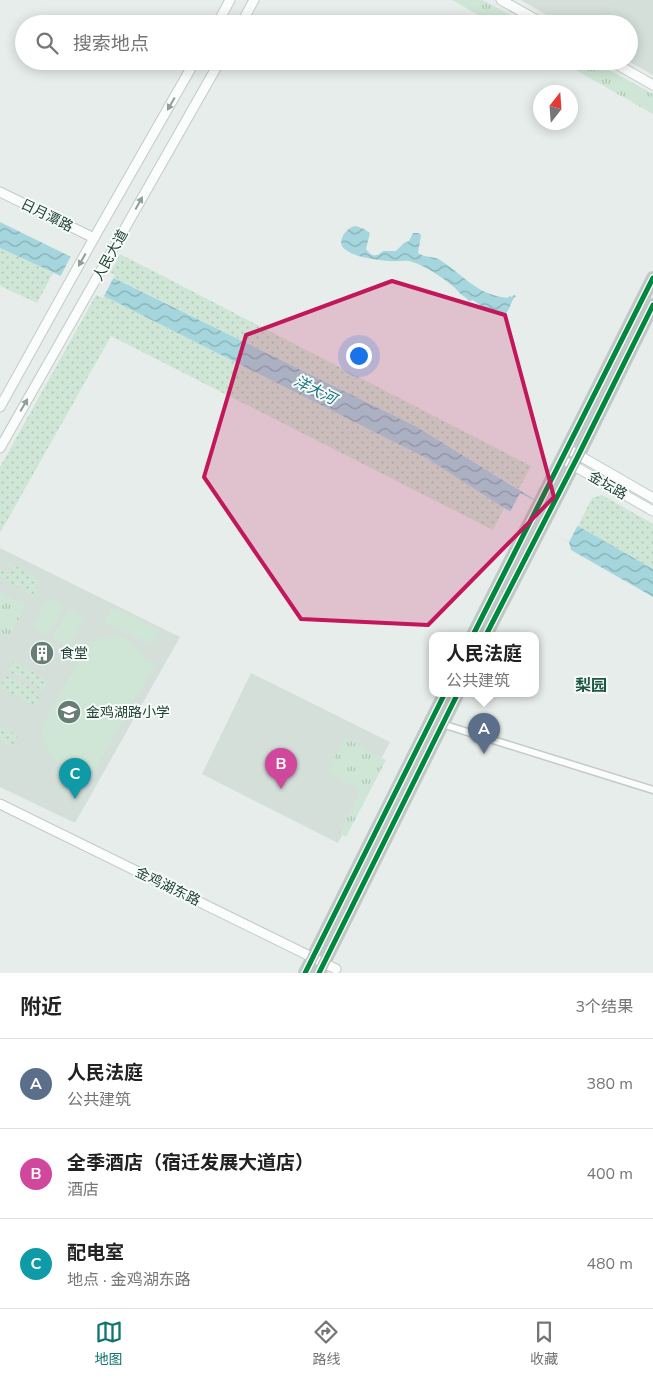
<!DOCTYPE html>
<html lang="zh">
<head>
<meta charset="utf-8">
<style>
	:root { --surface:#fff; --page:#f6f6f6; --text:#222; --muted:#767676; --line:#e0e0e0; --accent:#0f766e }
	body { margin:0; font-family:"Nunito Sans","Noto Sans SC",sans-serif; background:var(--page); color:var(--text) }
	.compass { position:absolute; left:533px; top:85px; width:45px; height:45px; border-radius:50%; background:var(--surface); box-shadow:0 2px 12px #0003; rotate:17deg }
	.you { position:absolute; left:358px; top:355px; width:18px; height:18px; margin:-12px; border:4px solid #fff; border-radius:50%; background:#1a73e8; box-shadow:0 0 0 8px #1a73e833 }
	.badge { display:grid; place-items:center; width:32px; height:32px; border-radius:50%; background:var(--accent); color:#fff; font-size:16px; font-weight:700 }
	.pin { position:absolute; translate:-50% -41px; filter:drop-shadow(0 1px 2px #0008) }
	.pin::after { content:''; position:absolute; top:26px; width:18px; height:15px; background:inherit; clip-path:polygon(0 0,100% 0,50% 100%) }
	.popup { position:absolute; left:429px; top:632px; width:110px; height:65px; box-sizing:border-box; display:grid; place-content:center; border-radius:10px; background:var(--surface); filter:drop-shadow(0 1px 4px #0005); font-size:16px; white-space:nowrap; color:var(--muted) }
	.popup b { font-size:19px; color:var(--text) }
	.popup::after { content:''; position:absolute; left:50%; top:100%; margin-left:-10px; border:10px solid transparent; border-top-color:var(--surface) }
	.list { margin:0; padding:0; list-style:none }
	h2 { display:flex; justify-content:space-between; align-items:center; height:65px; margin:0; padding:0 20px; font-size:21px }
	h2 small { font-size:16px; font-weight:400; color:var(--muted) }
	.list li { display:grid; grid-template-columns:32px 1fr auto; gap:15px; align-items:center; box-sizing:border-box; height:90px; padding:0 20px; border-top:1px solid var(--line) }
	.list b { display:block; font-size:19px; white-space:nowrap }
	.list p { margin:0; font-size:16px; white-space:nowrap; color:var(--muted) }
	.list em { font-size:16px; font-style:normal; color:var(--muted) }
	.icon { flex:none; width:28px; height:28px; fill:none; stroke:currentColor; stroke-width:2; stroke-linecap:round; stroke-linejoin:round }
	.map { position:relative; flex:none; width:653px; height:973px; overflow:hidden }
	.search { position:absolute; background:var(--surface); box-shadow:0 2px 12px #0003; left:15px; right:15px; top:15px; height:55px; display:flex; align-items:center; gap:12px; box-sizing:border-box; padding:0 18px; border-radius:28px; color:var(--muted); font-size:19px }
	.sheet { height:335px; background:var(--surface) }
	nav { display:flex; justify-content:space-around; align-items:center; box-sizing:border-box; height:70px; border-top:1px solid var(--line); background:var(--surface); font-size:14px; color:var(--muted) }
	nav a { display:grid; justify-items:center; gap:2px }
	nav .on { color:var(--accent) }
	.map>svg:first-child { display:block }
	.built { fill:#d4dfda }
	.grass { fill:url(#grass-tufts) }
	.park { fill:url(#park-dots) }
	.pitch { fill:#cfe6d6 }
	.water { fill:url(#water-waves) }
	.pier { fill:#e7edea }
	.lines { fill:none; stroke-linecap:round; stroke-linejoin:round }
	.street-casing { stroke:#c4cac7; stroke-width:9 }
	.secondary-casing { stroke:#c2cbc7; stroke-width:11 }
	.highway-casing { stroke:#c2ccc9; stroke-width:14 }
	.street { stroke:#fbfcfc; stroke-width:6 }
	.secondary { stroke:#fbfcfc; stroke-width:9 }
	.highway { stroke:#bbc4c2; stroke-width:11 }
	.cycleway-casing { stroke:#f6fbf8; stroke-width:8 }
	.cycleway { stroke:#00873e; stroke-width:5 }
	.oneway { fill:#8ea09a }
	.marked { fill:#c2185b; fill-opacity:0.2; stroke:#c2185b; stroke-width:4; stroke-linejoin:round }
	.labels { text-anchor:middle; stroke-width:4; stroke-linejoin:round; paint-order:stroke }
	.street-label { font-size:14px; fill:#224339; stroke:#f6fbf8 }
	.poi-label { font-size:14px; fill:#224339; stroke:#f6fbf8; text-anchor:start }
	.water-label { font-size:15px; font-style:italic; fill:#167384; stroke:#f6fbf8 }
	.quarter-label { font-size:16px; font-weight:bold; fill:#1c5747; stroke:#f6fbf8 }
</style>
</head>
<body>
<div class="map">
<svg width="653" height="973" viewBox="0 0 653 973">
	<defs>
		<pattern id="grass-tufts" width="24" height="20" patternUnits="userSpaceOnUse" patternTransform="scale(1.25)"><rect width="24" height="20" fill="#cfe6d6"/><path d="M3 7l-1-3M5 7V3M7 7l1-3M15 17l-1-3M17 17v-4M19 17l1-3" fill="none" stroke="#b1c6b8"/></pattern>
		<pattern id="park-dots" width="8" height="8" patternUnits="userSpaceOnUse" patternTransform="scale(1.25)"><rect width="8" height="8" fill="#cfe6d6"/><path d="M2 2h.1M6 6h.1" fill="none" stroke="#b1c6b8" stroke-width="1.8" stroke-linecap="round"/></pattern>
		<pattern id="water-waves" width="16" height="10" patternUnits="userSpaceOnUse" patternTransform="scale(1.25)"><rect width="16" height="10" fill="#a5d6dd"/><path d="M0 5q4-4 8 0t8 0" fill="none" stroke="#86afb4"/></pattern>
	</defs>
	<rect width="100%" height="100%" fill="#e7edea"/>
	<g class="built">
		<path d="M521 0H653V75L628 61H629V24H562Z"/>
		<path d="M0 548 180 637 75 823 0 787Z"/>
		<path d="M251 673 390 742 338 843 202 774Z"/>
	</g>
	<g class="grass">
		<path d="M452 0H483L526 24H494Z"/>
		<path d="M560 61H593L653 94V114Z"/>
		<path d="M0 592 26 606 8 638 0 633Z"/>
		<path d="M345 738 386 760 346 837 339 833 361 790 327 772Z"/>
	</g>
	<g class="park">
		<path d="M0 248 53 273 37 303 0 286Z"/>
		<path d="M120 254 531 466 519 489 417 427 109 275Z"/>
		<path d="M96 295 104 296 428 459 504 508 493 530 111 336 0 533V467Z"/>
		<path d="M602 495 653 524V569L578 526 592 498Z"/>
		<path d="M0 558 33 575C40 582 38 588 33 596L0 577V569L10 575 14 568 0 560Z"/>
		<path d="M14 661 48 681 42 692 28 680 8 672Z"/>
		<path d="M6 676 25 684 40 696 34 706 0 687Z"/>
		<path d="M0 726 18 736 11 747 0 739Z"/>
	</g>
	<g class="pitch">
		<path d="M48 598 64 607 48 635 32 626Z"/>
		<path d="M112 607 159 630 152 645 105 622Z"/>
		<path d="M69 609 85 618 69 647 52 638Z"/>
		<path d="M116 636C131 638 141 648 146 663L148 660 155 664 94 771 87 767 88 765 76 767 71 766 56 760 48 751 43 736V727L47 717 87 647 98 639Z"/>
	</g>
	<g class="water">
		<path d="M0 222 417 427 578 526 653 569V597L571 550 569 542 504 508 428 459 104 296 0 248Z"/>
		<path d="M356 226 364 229 370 233 366 249C371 257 377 257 383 251H396L404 243 409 241 413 233H419L421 235 418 253C425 258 434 256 440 260 465 276 475 294 508 298L509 296 512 297 514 295 516 296C510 301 511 310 504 315H500L495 311 490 313 489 310 488 311 473 300 469 301C466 297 464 297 461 294 460 294 456 289 455 288 445 279 423 264 409 261 403 260 396 262 390 261 377 260 357 258 346 250 335 244 345 227 356 226Z"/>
	</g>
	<g class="pier">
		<path d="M72 254 115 275 103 298 59 279Z"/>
		<path d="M520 493 579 523 569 542 510 512Z"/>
	</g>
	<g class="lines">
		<g class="street-casing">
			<path id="street" d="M442 724 653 790"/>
		</g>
		<g class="secondary-casing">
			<g id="secondary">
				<path d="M501 0 544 24"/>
				<path d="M217 24 230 0"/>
				<path d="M241 24 254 0"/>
				<path d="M611 61 653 85"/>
				<path d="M0 192 94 238"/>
				<path d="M0 407 94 238 195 61"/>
				<path d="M0 448 220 61"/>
				<path d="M568 449 653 498"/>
				<path d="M569 463 653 511"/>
				<path d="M0 804 336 969"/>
			</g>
		</g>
		<g class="highway-casing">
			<g id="highway">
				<path d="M473 635 653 278"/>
				<path d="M486 635 578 456 653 305"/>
				<path d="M305 973 445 693"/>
				<path d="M319 973 458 693"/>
			</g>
		</g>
		<use href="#street" class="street"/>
		<use href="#secondary" class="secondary"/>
		<use href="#highway" class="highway"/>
		<g class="cycleway-casing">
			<g id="cycleway">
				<path d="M473 635 653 278"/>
				<path d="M486 635 578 456 653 305"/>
				<path d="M305 973 445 693"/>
				<path d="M319 973 458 693"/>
			</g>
		</g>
		<use href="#cycleway" class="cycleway"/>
	</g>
	<defs><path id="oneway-solid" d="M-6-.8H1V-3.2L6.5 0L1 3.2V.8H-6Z" transform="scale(1.25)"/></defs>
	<g class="oneway">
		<use href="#oneway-solid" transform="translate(171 104) rotate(120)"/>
		<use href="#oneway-solid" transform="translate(139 203) rotate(-61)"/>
		<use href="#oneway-solid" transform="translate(82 260) rotate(119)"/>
		<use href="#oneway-solid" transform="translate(24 405) rotate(-60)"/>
	</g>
	<path class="marked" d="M392 281 505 315 554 497 428 625 301 619 204 477 246 335Z"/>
	<defs>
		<g id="building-disc" transform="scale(1.25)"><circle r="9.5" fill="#677e77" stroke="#f6fbf8"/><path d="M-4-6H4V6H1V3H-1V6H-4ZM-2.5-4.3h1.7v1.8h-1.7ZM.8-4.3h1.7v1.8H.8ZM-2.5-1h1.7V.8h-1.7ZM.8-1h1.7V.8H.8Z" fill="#fff"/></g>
		<g id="school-disc" transform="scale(1.25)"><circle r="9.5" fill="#677e77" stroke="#f6fbf8"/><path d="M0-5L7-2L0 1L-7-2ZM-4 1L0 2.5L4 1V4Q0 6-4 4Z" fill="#fff"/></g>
	</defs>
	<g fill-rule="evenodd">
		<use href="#building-disc" x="42" y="653"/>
		<use href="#school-disc" x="69" y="712"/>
	</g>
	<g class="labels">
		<g class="street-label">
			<text transform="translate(47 215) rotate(26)" y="5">日月潭路</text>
			<text transform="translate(110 255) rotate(-61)" y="5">人民大道</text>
			<text transform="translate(608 485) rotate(30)" y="5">金坛路</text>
			<text transform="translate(168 886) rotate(26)" y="5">金鸡湖东路</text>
		</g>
		<g class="poi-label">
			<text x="60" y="658">食堂</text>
			<text x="86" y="717">金鸡湖路小学</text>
		</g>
		<g class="water-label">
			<text transform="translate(315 390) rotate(27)" y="5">洋大河</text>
		</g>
		<g class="quarter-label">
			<text x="591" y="691">梨园</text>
		</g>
	</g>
</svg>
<svg class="compass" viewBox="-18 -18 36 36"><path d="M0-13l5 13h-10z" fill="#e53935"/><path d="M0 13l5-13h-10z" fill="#767676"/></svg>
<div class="you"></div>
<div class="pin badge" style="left:484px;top:754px;background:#5c6f8a">A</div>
<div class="popup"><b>人民法庭</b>公共建筑</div>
<div class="pin badge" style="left:281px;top:789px;background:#d1479c">B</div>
<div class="pin badge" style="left:75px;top:799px;background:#0f9aa8">C</div>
<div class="search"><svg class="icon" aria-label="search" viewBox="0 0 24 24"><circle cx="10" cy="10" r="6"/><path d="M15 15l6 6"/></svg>搜索地点</div>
</div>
<section class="sheet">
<h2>附近<small>3个结果</small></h2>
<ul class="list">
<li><span class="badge" style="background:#5c6f8a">A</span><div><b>人民法庭</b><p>公共建筑</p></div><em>380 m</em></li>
<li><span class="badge" style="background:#d1479c">B</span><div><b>全季酒店（宿迁发展大道店）</b><p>酒店</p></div><em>400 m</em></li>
<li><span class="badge" style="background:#0f9aa8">C</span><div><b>配电室</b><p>地点 · 金鸡湖东路</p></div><em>480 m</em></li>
</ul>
</section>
<nav>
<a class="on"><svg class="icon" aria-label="map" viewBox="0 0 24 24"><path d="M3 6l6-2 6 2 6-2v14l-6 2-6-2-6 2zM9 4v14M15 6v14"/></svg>地图</a>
<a><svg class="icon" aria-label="directions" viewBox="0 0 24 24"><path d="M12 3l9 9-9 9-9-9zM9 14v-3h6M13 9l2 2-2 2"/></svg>路线</a>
<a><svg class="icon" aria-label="saved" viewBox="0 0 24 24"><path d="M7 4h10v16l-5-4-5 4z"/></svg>收藏</a>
</nav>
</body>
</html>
